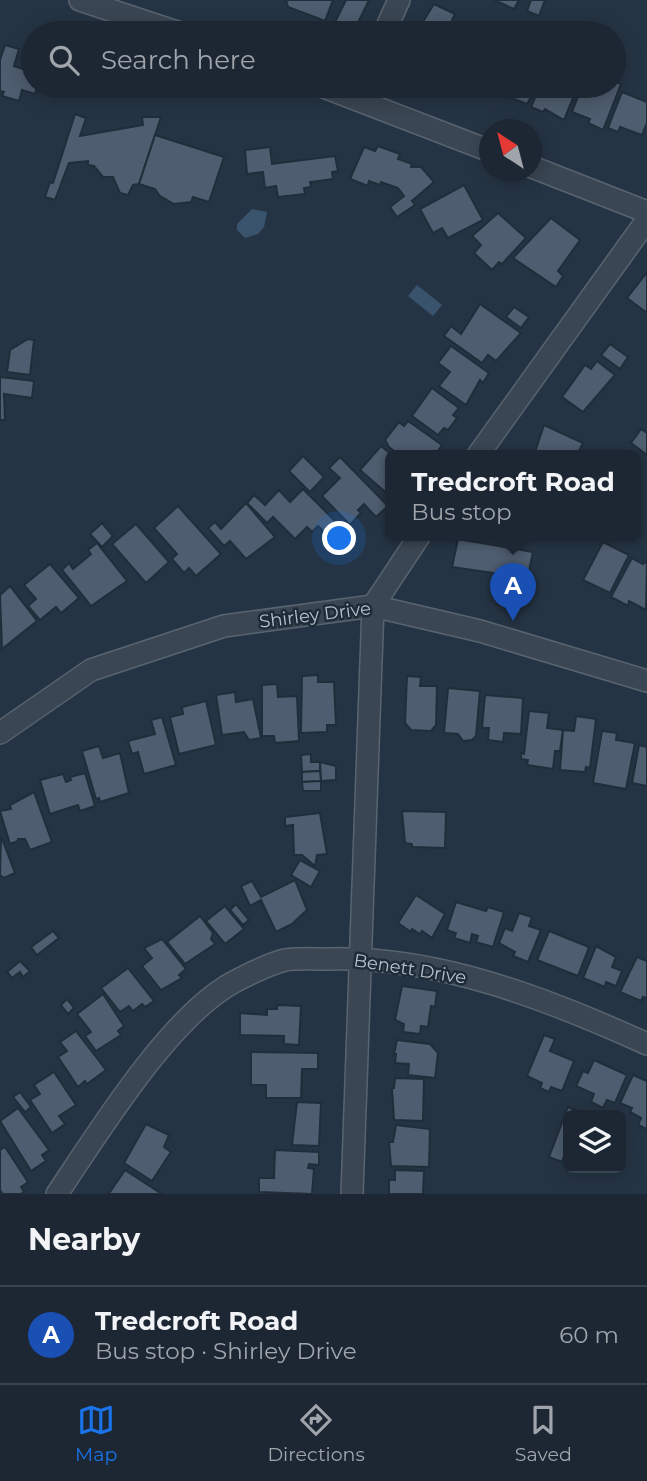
<!DOCTYPE html>
<html lang="en">
<head>
<meta charset="utf-8">
<style>
	:root { --surface:#1c2733; --page:#252f3b; --text:#f1f3f6; --muted:#a0a5ac; --line:#3a444e; --accent:#1a73e8 }
	body { margin:0; font-family:Montserrat,sans-serif; background:var(--page); color:var(--text) }
	.controls { position:absolute; right:21px; bottom:21px; display:grid; overflow:hidden; border-radius:10px; box-shadow:0 4px 18px #0003 }
	.controls button { width:63px; height:63px; display:grid; place-items:center; padding:0; border:0; border-bottom:2px solid var(--line); background:var(--surface); color:var(--text); font:35px sans-serif }
	.compass { position:absolute; left:479px; top:119px; width:63px; height:63px; border-radius:50%; background:var(--surface); box-shadow:0 4px 18px #0003; rotate:324deg }
	.you { position:absolute; left:340px; top:539px; width:24px; height:24px; margin:-18px; border:5px solid #fff; border-radius:50%; background:#1a73e8; box-shadow:0 0 0 10px #1a73e833 }
	.badge { display:grid; place-items:center; width:46px; height:46px; border-radius:50%; background:var(--accent); color:#fff; font-size:23px; font-weight:700 }
	.pin { position:absolute; translate:-50% -58px; filter:drop-shadow(0 2px 4px #0008) }
	.pin::after { content:''; position:absolute; top:37px; width:24px; height:21px; background:inherit; clip-path:polygon(0 0,100% 0,50% 100%) }
	.popup { position:absolute; left:385px; top:450px; width:256px; height:91px; box-sizing:border-box; display:grid; place-content:center; border-radius:10px; background:var(--surface); filter:drop-shadow(0 2px 5px #0005); font-size:23px; white-space:nowrap; color:var(--muted) }
	.popup b { font-size:26px; color:var(--text) }
	.popup::after { content:''; position:absolute; left:50%; top:100%; margin-left:-14px; border:14px solid transparent; border-top-color:var(--surface) }
	.list { margin:0; padding:0; list-style:none }
	h2 { display:flex; justify-content:space-between; align-items:center; height:91px; margin:0; padding:0 28px; font-size:30px }
	h2 small { font-size:23px; font-weight:400; color:var(--muted) }
	.list li { display:grid; grid-template-columns:46px 1fr auto; gap:21px; align-items:center; box-sizing:border-box; height:98px; padding:0 28px; border-top:2px solid var(--line) }
	.list b { display:block; font-size:26px; white-space:nowrap }
	.list p { margin:0; font-size:23px; white-space:nowrap; color:var(--muted) }
	.list em { font-size:23px; font-style:normal; color:var(--muted) }
	.icon { flex:none; width:38px; height:38px; fill:none; stroke:currentColor; stroke-width:2; stroke-linecap:round; stroke-linejoin:round }
	.map { position:relative; flex:none; width:647px; height:1194px; overflow:hidden }
	.search { position:absolute; background:var(--surface); box-shadow:0 4px 18px #0003; left:21px; right:21px; top:21px; height:77px; display:flex; align-items:center; gap:18px; box-sizing:border-box; padding:0 24px; border-radius:38px; color:var(--muted); font-size:26px }
	.sheet { height:189px; background:var(--surface) }
	nav { display:flex; justify-content:space-around; align-items:center; box-sizing:border-box; height:98px; border-top:2px solid var(--line); background:var(--surface); font-size:19px; color:var(--muted) }
	nav a { display:grid; justify-items:center; gap:4px }
	nav .on { color:var(--accent) }
	.map>svg:first-child { display:block }
	.water { fill:#3a536d }
	.building { fill:#4e5d6f; stroke:#202d3a; stroke-width:2 }
	.lines { fill:none; stroke-linecap:round; stroke-linejoin:round }
	.minor-casing { stroke:#586470; stroke-width:24 }
	.minor { stroke:#3a4653; stroke-width:21 }
	.labels { text-anchor:middle; stroke-width:5; stroke-linejoin:round; paint-order:stroke }
	.street-label { font-size:18px; fill:#b7c1cd; stroke:#1e2b38 }
</style>
</head>
<body>
<div class="map">
<svg width="647" height="1194" viewBox="0 0 647 1194">
	<rect width="100%" height="100%" fill="#253444"/>
	<g class="water">
		<path d="M252 209 267 212 264 227 258 234 245 238 237 230V224Z"/>
		<path d="M417 285 442 305 433 316 408 296Z"/>
	</g>
	<g class="building">
		<path d="M286 0H333L325 21 288 7Z"/>
		<path d="M346 0H369L353 33H338L331 30Z"/>
		<path d="M494 0H519L514 9Z"/>
		<path d="M531 0H545L539 16 527 11Z"/>
		<path d="M434 4 455 14 446 33H416Z"/>
		<path d="M5 45 19 49 14 66 29 71 33 64V86H37L35 94 22 90 19 101 2 96 4 92 0 91V60Z"/>
		<path d="M614 81 621 84 603 130 588 123 590 119 572 112 582 86H614Z"/>
		<path d="M498 86H533L534 92 527 104 496 92Z"/>
		<path d="M540 86H578L564 120 545 109 543 112 531 107Z"/>
		<path d="M622 92 647 102V123L642 135 620 127 618 132 608 128Z"/>
		<path d="M75 114 86 118 80 136 143 125 142 117H161L139 184 133 185 128 195 120 193 113 177H103L94 166 88 165V161L69 163 55 200 45 197 50 182 53 183Z"/>
		<path d="M155 135 224 157 209 202 193 197 191 202 174 204 160 196 155 189 139 184Z"/>
		<path d="M378 146 400 154 398 159 412 164 411 167H421L434 182 412 201 415 205 397 217 390 207 404 196 398 188 381 182 380 185 369 181 368 186 350 179 364 147 375 151Z"/>
		<path d="M270 147 272 164 335 156 338 171 332 172 333 179 310 182 311 187 304 188 305 194 278 197 276 186 265 188 263 172 247 174 245 150Z"/>
		<path d="M464 185 483 220 448 238 442 228 433 233 420 209Z"/>
		<path d="M498 213 526 238 502 264 499 262 492 270 474 253 481 245 472 236Z"/>
		<path d="M551 218 580 240 558 271 563 276 556 287 513 258Z"/>
		<path d="M647 272V313L627 298Z"/>
		<path d="M480 304 521 333 496 361 488 355 482 363 444 336 451 326 461 334Z"/>
		<path d="M514 307 529 317 521 328 506 317Z"/>
		<path d="M28 339 34 340 30 375 7 372 10 350Z"/>
		<path d="M610 344 628 357 620 369 601 355Z"/>
		<path d="M451 346 489 373 483 383 480 380 466 405 439 386 450 372 438 363Z"/>
		<path d="M597 361 615 375 583 412 562 397 585 365 591 369Z"/>
		<path d="M0 377 34 381 32 398 4 394 5 420H0Z"/>
		<path d="M432 388 459 408 453 415 457 418 448 430 444 428 438 435 412 416Z"/>
		<path d="M408 421 442 445 435 455H399L389 447 385 440 399 422 404 426Z"/>
		<path d="M544 425 583 443 577 455H534Z"/>
		<path d="M641 429 647 433V455L631 443Z"/>
		<path d="M381 446 392 455 391 497 360 470Z"/>
		<path d="M303 456 324 477 310 492 289 471Z"/>
		<path d="M340 457 388 506 376 517 364 504 358 510 361 513 350 525 322 496 340 478 329 468Z"/>
		<path d="M303 489 335 521 324 532 318 526 312 532 307 527 295 539 273 517 267 523 247 503 254 495 265 505 279 490 290 502Z"/>
		<path d="M246 503 275 537 246 559 230 541 224 546 208 528 215 522 221 529Z"/>
		<path d="M178 506 221 554 196 576 189 568 184 573 172 559 177 554 154 528Z"/>
		<path d="M102 523 113 536 102 547 90 534Z"/>
		<path d="M136 524 169 562 146 583 112 544Z"/>
		<path d="M509 535 515 538 514 544 473 536Z"/>
		<path d="M458 539 533 552 526 585 507 581 508 575 452 567Z"/>
		<path d="M603 542 629 555 610 593 583 580Z"/>
		<path d="M97 543 127 581 91 606 62 570 69 563 73 569 91 554 88 550Z"/>
		<path d="M632 558 643 564 647 561 646 610 629 601 628 606 611 597Z"/>
		<path d="M50 564 79 598 61 613 56 607 40 620 28 606 36 599 24 585Z"/>
		<path d="M10 586 37 621 2 649 0 595Z"/>
		<path d="M318 675V682H334L336 725H327V732L301 733 302 676Z"/>
		<path d="M407 676 421 677 420 686H437L436 725 431 731 411 730 405 723Z"/>
		<path d="M277 684 278 697 297 696 299 741 275 743 274 736H262V685Z"/>
		<path d="M448 688 480 691 476 736 472 740 463 741 458 734 444 733Z"/>
		<path d="M235 692 236 702 253 699 261 738 249 740 244 732 222 735 216 695Z"/>
		<path d="M485 695 523 698 521 734 504 733 503 742 488 740 489 728H482Z"/>
		<path d="M206 701 216 745 179 754 170 717 183 714 182 707Z"/>
		<path d="M529 711 549 713 547 728 563 730 560 751H555L553 769 527 765 528 760 521 759V753L524 754Z"/>
		<path d="M576 716 596 719 590 768 586 767 585 772 560 770 563 730 574 731Z"/>
		<path d="M162 717 176 765 144 774 138 752 132 754 128 741 155 734 151 720Z"/>
		<path d="M602 731 617 733 616 740 635 743 626 789 593 783Z"/>
		<path d="M639 745 647 747V786L632 783Z"/>
		<path d="M99 746 103 758 120 753 129 793 100 802 99 798 96 799 82 751Z"/>
		<path d="M311 754V762H320V771L302 772 301 755Z"/>
		<path d="M320 762 336 766V780L321 781Z"/>
		<path d="M320 771 321 781 302 782V772Z"/>
		<path d="M85 773 95 806 80 811 78 805 50 814 40 780 63 774 66 782 71 780 70 777Z"/>
		<path d="M321 781V791H303L302 782Z"/>
		<path d="M34 792 52 842 30 850 25 839H18V841L10 844 0 811 11 809 10 805Z"/>
		<path d="M402 811 446 812 445 848 412 847V844L405 843Z"/>
		<path d="M320 813 327 854 317 855 315 866 302 855H294L293 825 285 826V817Z"/>
		<path d="M1 836 15 873 4 878 0 875Z"/>
		<path d="M300 860 320 871 311 887 291 875Z"/>
		<path d="M295 880 307 910 292 924 276 932 261 900 250 906 241 886 252 881 261 897Z"/>
		<path d="M416 895 445 914 432 938 422 931 420 934 412 929 411 932 398 923Z"/>
		<path d="M456 902 486 911 488 907 504 912 493 947 476 942 478 936 472 934 470 943 454 938 456 933 447 930Z"/>
		<path d="M236 904 249 920 243 925 230 910Z"/>
		<path d="M225 906 244 929 225 944 206 921Z"/>
		<path d="M519 913 532 917 529 926 541 930 528 962 513 956 515 952 499 943 505 928 512 931Z"/>
		<path d="M200 916 213 933 211 939 215 944 185 964 167 942Z"/>
		<path d="M53 931 59 938 37 955 31 947Z"/>
		<path d="M549 931 589 947 578 976 537 960Z"/>
		<path d="M162 939 186 969 179 975 182 978 161 990 142 966 152 958 144 948Z"/>
		<path d="M596 946 616 957 612 967 622 971 616 986 606 982 605 987 583 978Z"/>
		<path d="M637 957 647 961V998L643 997 641 1001 620 992Z"/>
		<path d="M20 961 30 971 23 977 20 972 12 978 7 972Z"/>
		<path d="M128 968 154 1001 145 1007 142 1004 133 1011 129 1006 120 1012 101 988Z"/>
		<path d="M402 986 437 991 435 1007 431 1006 428 1027 421 1026 420 1034 403 1032 404 1024 395 1020Z"/>
		<path d="M103 994 124 1026 118 1031 121 1035 96 1051 85 1036 91 1032 77 1014Z"/>
		<path d="M67 999 74 1008 68 1014 61 1005Z"/>
		<path d="M277 1005 301 1006 299 1045 284 1044V1036L240 1035V1013L267 1015V1009H277Z"/>
		<path d="M76 1031 106 1070 87 1084 85 1081 78 1087 58 1057 67 1051 60 1042Z"/>
		<path d="M544 1035 555 1039 550 1051 574 1061 562 1091 551 1087 549 1092 540 1088 542 1083 527 1076Z"/>
		<path d="M397 1040 430 1044 438 1053 435 1078 408 1075 409 1064 395 1063 396 1054H394Z"/>
		<path d="M251 1052 318 1053V1069H302L301 1098H266V1085H251Z"/>
		<path d="M594 1060 627 1075 615 1103 607 1100 603 1108 591 1102 594 1094 576 1086 583 1071 588 1073Z"/>
		<path d="M54 1072 76 1105 59 1116 65 1124 52 1133 30 1100 40 1094 34 1085Z"/>
		<path d="M633 1075 647 1081V1129L638 1125 641 1118 630 1112 632 1108 620 1103Z"/>
		<path d="M395 1078 424 1079 423 1121 394 1120 392 1088H394Z"/>
		<path d="M20 1092 31 1107 25 1112 13 1097Z"/>
		<path d="M297 1102 321 1103 319 1146 292 1145Z"/>
		<path d="M568 1107 582 1113 581 1115H568V1144L562 1162 549 1157Z"/>
		<path d="M18 1108 49 1150 42 1155 46 1161 31 1171 0 1121Z"/>
		<path d="M146 1124 169 1135 164 1147 171 1152 152 1181 124 1163Z"/>
		<path d="M396 1125 430 1129 429 1167 391 1166 389 1142H393Z"/>
		<path d="M5 1147 28 1182 21 1187 24 1192 21 1194H3L0 1190V1150Z"/>
		<path d="M275 1150 319 1152V1165L309 1164 308 1168 314 1169 312 1194 259 1192V1178H274Z"/>
		<path d="M125 1170 162 1194H105L110 1192Z"/>
		<path d="M395 1170 424 1171 423 1194H389V1180H395Z"/>
	</g>
	<g class="lines">
		<g class="minor-casing">
			<g id="minor">
				<path d="M80 0 180 33"/>
				<path d="M384 33 399 0"/>
				<path d="M321 86 490 151"/>
				<path d="M532 167 647 212"/>
				<path d="M478 455 647 220"/>
				<path d="M0 733 91 670 224 626 373 606 480 631 647 681"/>
				<path d="M57 1194C98 1133 168 1019 232 983 247 975 269 964 285 960 298 958 314 959 328 959 438 956 548 999 647 1044"/>
				<path d="M352 1194 373 606 420 535"/>
			</g>
		</g>
		<use href="#minor" class="minor"/>
	</g>
	<g class="labels">
		<g class="street-label">
			<text transform="translate(315 615) rotate(-7)" y="6">Shirley Drive</text>
			<text transform="translate(410 969) rotate(9)" y="6">Benett Drive</text>
		</g>
	</g>
</svg>
<div class="controls">
<button><svg class="icon" aria-label="layers" viewBox="0 0 24 24"><path d="M12 4l9 5-9 5-9-5zM3 14l9 5 9-5"/></svg></button>
</div>
<svg class="compass" viewBox="-18 -18 36 36"><path d="M0-13l5 13h-10z" fill="#e53935"/><path d="M0 13l5-13h-10z" fill="#a0a5ac"/></svg>
<div class="you"></div>
<div class="pin badge" style="left:513px;top:621px;background:#1a4fb4">A</div>
<div class="popup"><b>Tredcroft Road</b>Bus stop</div>
<div class="search"><svg class="icon" aria-label="search" viewBox="0 0 24 24"><circle cx="10" cy="10" r="6"/><path d="M15 15l6 6"/></svg>Search here</div>
</div>
<section class="sheet">
<h2>Nearby<small></small></h2>
<ul class="list">
<li><span class="badge" style="background:#1a4fb4">A</span><div><b>Tredcroft Road</b><p>Bus stop · Shirley Drive</p></div><em>60 m</em></li>
</ul>
</section>
<nav>
<a class="on"><svg class="icon" aria-label="map" viewBox="0 0 24 24"><path d="M3 6l6-2 6 2 6-2v14l-6 2-6-2-6 2zM9 4v14M15 6v14"/></svg>Map</a>
<a><svg class="icon" aria-label="directions" viewBox="0 0 24 24"><path d="M12 3l9 9-9 9-9-9zM9 14v-3h6M13 9l2 2-2 2"/></svg>Directions</a>
<a><svg class="icon" aria-label="saved" viewBox="0 0 24 24"><path d="M7 4h10v16l-5-4-5 4z"/></svg>Saved</a>
</nav>
</body>
</html>
